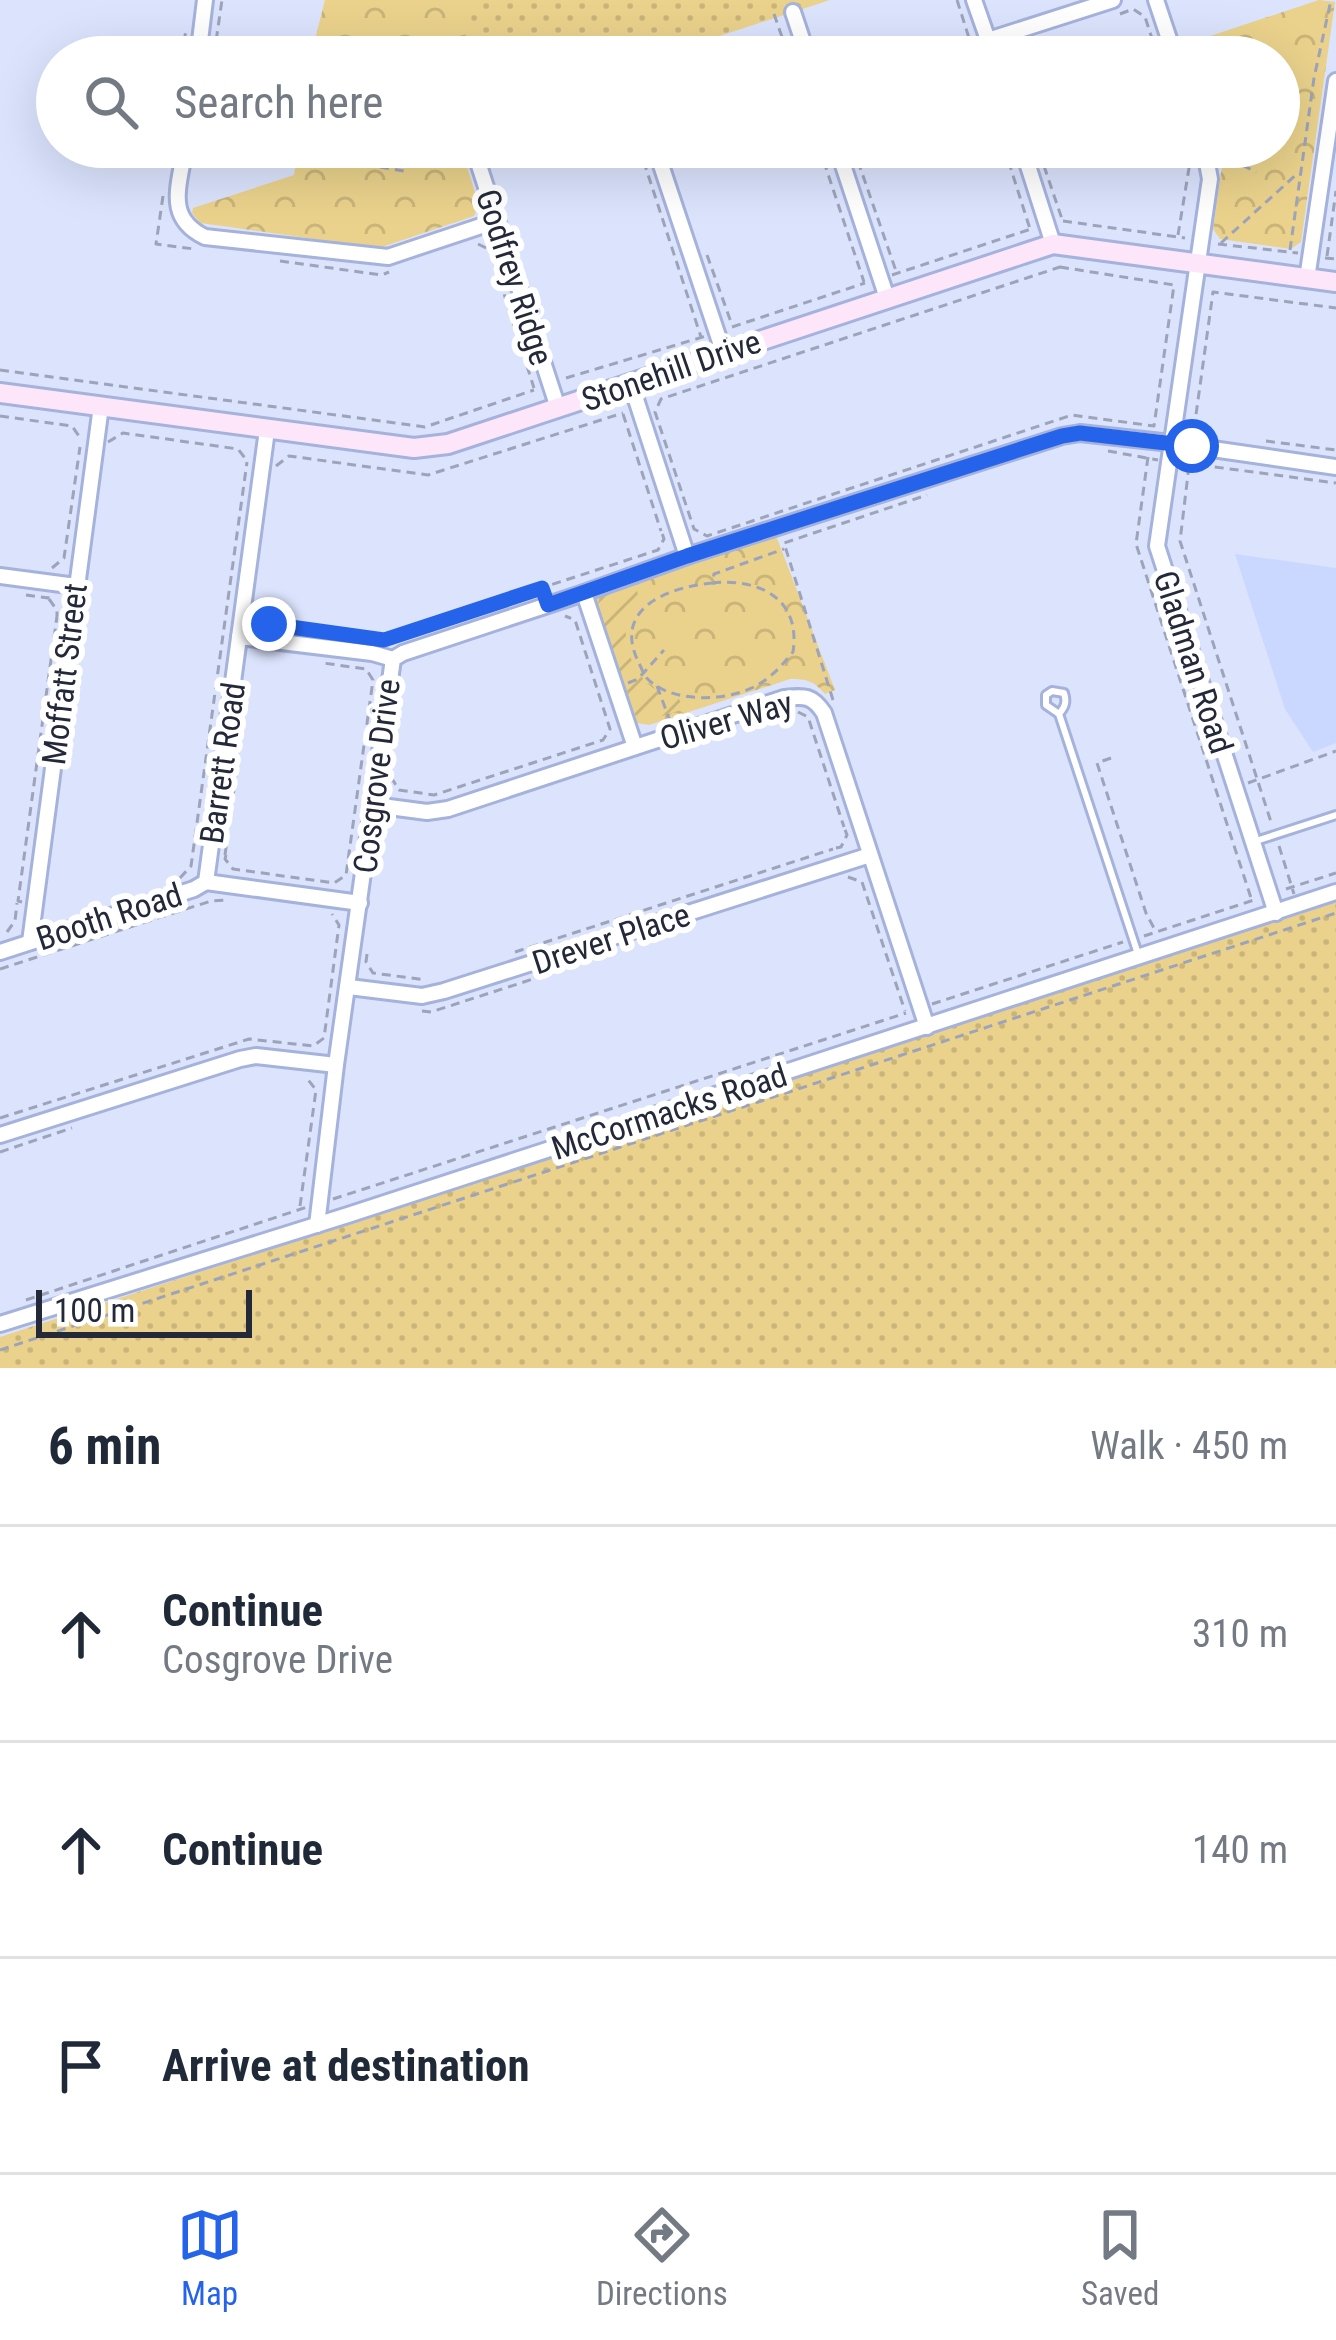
<!DOCTYPE html>
<html lang="en">
<head>
<meta charset="utf-8">
<style>
	:root { --surface:#fff; --page:#f2f2f3; --text:#1f2937; --muted:#747a83; --line:#e0e1e3; --accent:#2563eb }
	body { margin:0; font-family:"Roboto Condensed",sans-serif; background:var(--page); color:var(--text) }
	.scale { position:absolute; left:36px; bottom:30px; width:216px; box-sizing:border-box; padding-left:12px; border:6px solid #242939; border-top:0; font-size:33px; line-height:42px; white-space:nowrap; color:#242939; -webkit-text-stroke:9px #fff; paint-order:stroke }
	.stop { position:absolute; width:36px; height:36px; margin:-27px; border:9px solid #2563eb; border-radius:50%; background:#fff }
	.stop.end { background:#2563eb; border-color:#fff; box-shadow:0 3px 12px #0008 }
	.list { margin:0; padding:0; list-style:none }
	h2 { display:flex; justify-content:space-between; align-items:center; height:156px; margin:0; padding:0 48px; font-size:51px }
	h2 small { font-size:39px; font-weight:400; color:var(--muted) }
	.list li { display:grid; grid-template-columns:78px 1fr auto; gap:36px; align-items:center; box-sizing:border-box; height:216px; padding:0 48px; border-top:3px solid var(--line) }
	.list b { display:block; font-size:45px; white-space:nowrap }
	.list p { margin:0; font-size:39px; white-space:nowrap; color:var(--muted) }
	.list em { font-size:39px; font-style:normal; color:var(--muted) }
	.icon { flex:none; width:66px; height:66px; fill:none; stroke:currentColor; stroke-width:2; stroke-linecap:round; stroke-linejoin:round }
	.map { position:relative; flex:none; width:1336px; height:1368px; overflow:hidden }
	.search { position:absolute; background:var(--surface); box-shadow:0 12px 48px #0002; left:36px; right:36px; top:36px; height:132px; display:flex; align-items:center; gap:30px; box-sizing:border-box; padding:0 42px; border-radius:66px; color:var(--muted); font-size:45px }
	.sheet { height:804px; background:var(--surface) }
	nav { display:flex; justify-content:space-around; align-items:center; box-sizing:border-box; height:168px; border-top:3px solid var(--line); background:var(--surface); font-size:33px; color:var(--muted) }
	nav a { display:grid; justify-items:center; gap:6px }
	nav .on { color:var(--accent) }
	.map>svg:first-child { display:block }
	.built { fill:#cad7ff }
	.grass { fill:url(#grass-dots) }
	.park { fill:url(#park-crowns) }
	.garden { fill:url(#garden-furrows) }
	.lines { fill:none; stroke-linecap:round; stroke-linejoin:round }
	.lane-casing { stroke:#a5b2db; stroke-width:12 }
	.street-casing { stroke:#a5b2db; stroke-width:20 }
	.secondary-casing { stroke:#a5b2db; stroke-width:24 }
	.path { stroke:#9da4ba; stroke-width:3; stroke-dasharray:9 6; stroke-linecap:butt }
	.lane { stroke:#fff; stroke-width:6 }
	.street { stroke:#fff; stroke-width:14 }
	.secondary { stroke:#fde6fa; stroke-width:18 }
	.route { stroke:#2563eb; stroke-width:15 }
	.labels { text-anchor:middle; stroke-width:12; stroke-linejoin:round; paint-order:stroke }
	.street-label { font-size:33px; fill:#242939; stroke:#fff }
</style>
</head>
<body>
<div class="map">
<svg width="1336" height="1368" viewBox="0 0 1336 1368">
	<defs>
		<pattern id="grass-dots" width="8" height="8" patternUnits="userSpaceOnUse" patternTransform="scale(3)"><rect width="8" height="8" fill="#ead28c"/><path d="M2 2h.1M6 6h.1" fill="none" stroke="#c9b47a" stroke-width="1.8" stroke-linecap="round"/></pattern>
		<pattern id="park-crowns" width="20" height="18" patternUnits="userSpaceOnUse" patternTransform="scale(3)"><rect width="20" height="18" fill="#ead28c"/><path d="M2 6a3 3 0 1 1 6 0M12 15a3 3 0 1 1 6 0" fill="none" stroke="#c9b47a"/></pattern>
		<pattern id="garden-furrows" width="10" height="10" patternUnits="userSpaceOnUse" patternTransform="scale(3)"><rect width="10" height="10" fill="#ead28c"/><path d="M-1 1l2-2M0 10L10 0M9 11l2-2" fill="none" stroke="#c9b47a"/></pattern>
	</defs>
	<rect width="100%" height="100%" fill="#dbe3fd"/>
	<path class="built" d="M1235 554 1336 568V743L1313 752 1285 709Z"/>
	<g class="grass">
		<path d="M325 0H830L655 57H311Z"/>
		<path d="M1336 902V1368H0V1337Z"/>
	</g>
	<g class="park">
		<path d="M325 0H471L463 57H311Z"/>
		<path d="M1319 0 1335 2 1301 242 1291 249 1220 239 1213 229 1222 166 1216 147H1279V57H1186L1184 51 1189 43Z"/>
		<path d="M298 147H461L479 205 474 216 379 248 200 223 192 213 193 208 294 175Z"/>
		<path d="M775 533 835 690 825 694C814 681 807 679 790 679L649 725 637 723 632 719 593 607 594 596 601 589Z"/>
	</g>
	<path class="garden" d="M635 581 639 600C634 609 627 616 626 626 623 660 646 694 679 699L684 709 647 721 635 715 598 606 599 598 604 592Z"/>
	<g class="lines">
		<g class="lane-casing">
			<g id="lane">
				<path d="M1059 714C1065 707 1067 702 1064 693L1052 691 1046 695V705L1059 714 1138 954"/>
				<path d="M1256 841 1336 815"/>
			</g>
		</g>
		<g class="street-casing">
			<g id="street">
				<path d="M974 0 994 57"/>
				<path d="M1156 0 1175 57"/>
				<path d="M793 12 808 57"/>
				<path d="M988 40 1113 0"/>
				<path d="M198 57 205 0"/>
				<path d="M185 147C180 185 164 217 205 237L388 257 496 221"/>
				<path d="M473 147 558 408"/>
				<path d="M655 147 723 351"/>
				<path d="M837 147 887 298"/>
				<path d="M1022 147 1053 244"/>
				<path d="M1204 147 1210 179 1157 546 1276 913"/>
				<path d="M1307 279 1336 81"/>
				<path d="M631 384 687 556"/>
				<path d="M0 576 76 586"/>
				<path d="M584 593 635 747"/>
				<path d="M239 637 372 653 393 659"/>
				<path d="M374 805 427 812 448 809 784 698C805 696 812 695 824 713L927 1027"/>
				<path d="M206 882 267 430"/>
				<path d="M30 942 101 406"/>
				<path d="M0 952 194 889 206 882 360 903"/>
				<path d="M349 987 422 996 444 991 870 855"/>
				<path d="M0 1135 240 1059 256 1056 336 1065"/>
				<path d="M317 1225 336 1065 393 659 403 653 584 593 687 556 1062 436 1080 433 1171 443 1336 467"/>
				<path d="M0 1324 348 1215 1336 892"/>
			</g>
		</g>
		<g class="secondary-casing">
			<path id="secondary" d="M0 393 414 448 448 444 1053 244 1336 282"/>
		</g>
		<g class="path">
			<path d="M957 0 975 57"/>
			<path d="M774 14 789 57"/>
			<path d="M1120 14 1133 9 1145 17 1158 57"/>
			<path d="M214 55 222 0"/>
			<path d="M182 57 186 29"/>
			<path d="M639 147 701 337"/>
			<path d="M819 147 864 282"/>
			<path d="M853 147 896 271"/>
			<path d="M1004 147 1030 229"/>
			<path d="M1220 147 1226 157 1256 172"/>
			<path d="M1044 166 1062 219"/>
			<path d="M380 167 404 171 429 147"/>
			<path d="M163 196 156 244 194 249"/>
			<path d="M1063 221 1185 238"/>
			<path d="M1178 235 1190 162 1186 147"/>
			<path d="M1221 243 1298 173"/>
			<path d="M478 244 490 250 534 388"/>
			<path d="M1218 244 1298 253"/>
			<path d="M1290 250 1314 78 1331 0"/>
			<path d="M707 255 732 325"/>
			<path d="M1327 256 1336 191"/>
			<path d="M1325 258 1336 259"/>
			<path d="M280 261 382 275 389 272"/>
			<path d="M1060 267 1174 285 1154 426 1072 415 707 536 694 529 655 412 661 399Z"/>
			<path d="M892 275 1031 229"/>
			<path d="M732 327 865 283"/>
			<path d="M0 370 425 427 534 390"/>
			<path d="M566 378 706 336"/>
			<path d="M623 414 661 531"/>
			<path d="M0 416 72 426 81 439"/>
			<path d="M1194 429 1213 292 1336 308"/>
			<path d="M1266 441 1336 450"/>
			<path d="M108 442 123 433 238 449 248 462"/>
			<path d="M1108 451 1158 460"/>
			<path d="M1148 457 1136 544 1252 901"/>
			<path d="M1185 463 1336 483"/>
			<path d="M276 466 289 456 428 475 623 413"/>
			<path d="M1189 466 1180 541 1272 825"/>
			<path d="M52 568 64 558 80 447"/>
			<path d="M712 583C760 578 801 599 793 652 783 664 773 676 759 684 731 702 669 705 645 676 644 674 638 661 637 659 614 607 670 587 712 583L714 574 784 549"/>
			<path d="M26 595 48 598V594"/>
			<path d="M49 599 57 610V616"/>
			<path d="M258 610 266 623 324 632"/>
			<path d="M381 640 658 550 664 539 662 533"/>
			<path d="M628 683 638 679 664 650"/>
			<path d="M657 686 670 721"/>
			<path d="M833 700 784 543 927 495"/>
			<path d="M798 712 808 717 844 827"/>
			<path d="M1111 758 1097 763 1146 913 1155 930"/>
			<path d="M391 777 399 790 434 795 603 740 610 729 575 620 565 616"/>
			<path d="M1248 783 1336 751"/>
			<path d="M1279 846 1294 894"/>
			<path d="M836 848 841 847 847 835 844 827"/>
			<path d="M225 855 239 752"/>
			<path d="M226 855 225 859 233 869 334 883 346 875 373 680 366 669 323 663"/>
			<path d="M848 877 862 882 905 1011"/>
			<path d="M180 878 191 866 247 462"/>
			<path d="M1286 889 1336 873"/>
			<path d="M22 902 18 901 57 616"/>
			<path d="M7 932 15 921 17 903"/>
			<path d="M1144 936 1254 900"/>
			<path d="M515 952 833 849"/>
			<path d="M367 954 366 962 373 973 426 980"/>
			<path d="M0 969 211 901 227 900"/>
			<path d="M932 1004 1123 942"/>
			<path d="M422 1011 431 1012 533 979"/>
			<path d="M0 1118 249 1039 313 1046 324 1038 339 925 332 914"/>
			<path d="M0 1152 72 1128"/>
			<path d="M333 1199 906 1013"/>
			<path d="M300 1206 316 1090 306 1077"/>
			<path d="M26 1300 307 1207"/>
			<path d="M0 1350 1336 913"/>
		</g>
		<use href="#lane" class="lane"/>
		<use href="#street" class="street"/>
		<use href="#secondary" class="secondary"/>
	</g>
	<g class="lines">
		<path class="route" d="M269 624 384 640 542 588 548 605 687 556 1062 436 1080 433 1192 446"/>
	</g>
	<g class="labels">
		<g class="street-label">
			<text transform="translate(515 277) rotate(72)" y="12">Godfrey Ridge</text>
			<text transform="translate(671 370) rotate(-19)" y="12">Stonehill Drive</text>
			<text transform="translate(1194 662) rotate(72)" y="12">Gladman Road</text>
			<text transform="translate(64 674) rotate(-83)" y="12">Moffatt Street</text>
			<text transform="translate(726 720) rotate(-16)" y="12">Oliver Way</text>
			<text transform="translate(222 763) rotate(-82)" y="12">Barrett Road</text>
			<text transform="translate(376 776) rotate(-83)" y="12">Cosgrove Drive</text>
			<text transform="translate(109 916) rotate(-18)" y="12">Booth Road</text>
			<text transform="translate(611 938) rotate(-18)" y="12">Drever Place</text>
			<text transform="translate(669 1111) rotate(-18)" y="12">McCormacks Road</text>
		</g>
	</g>
</svg>
<div class="scale">100 m</div>
<div class="stop" style="left:1192px;top:446px"></div>
<div class="stop end" style="left:269px;top:624px"></div>
<div class="search"><svg class="icon" aria-label="search" viewBox="0 0 24 24"><circle cx="10" cy="10" r="6"/><path d="M15 15l6 6"/></svg>Search here</div>
</div>
<section class="sheet">
<h2>6 min<small>Walk · 450 m</small></h2>
<ul class="list">
<li><svg class="icon" aria-label="ahead" viewBox="0 0 24 24"><path d="M12 20V5M6 11l6-6 6 6"/></svg><div><b>Continue</b><p>Cosgrove Drive</p></div><em>310 m</em></li>
<li><svg class="icon" aria-label="ahead" viewBox="0 0 24 24"><path d="M12 20V5M6 11l6-6 6 6"/></svg><div><b>Continue</b></div><em>140 m</em></li>
<li><svg class="icon" aria-label="arrive" viewBox="0 0 24 24"><path d="M6 21V4h12l-3 4 3 4H6"/></svg><div><b>Arrive at destination</b></div></li>
</ul>
</section>
<nav>
<a class="on"><svg class="icon" aria-label="map" viewBox="0 0 24 24"><path d="M3 6l6-2 6 2 6-2v14l-6 2-6-2-6 2zM9 4v14M15 6v14"/></svg>Map</a>
<a><svg class="icon" aria-label="directions" viewBox="0 0 24 24"><path d="M12 3l9 9-9 9-9-9zM9 14v-3h6M13 9l2 2-2 2"/></svg>Directions</a>
<a><svg class="icon" aria-label="saved" viewBox="0 0 24 24"><path d="M7 4h10v16l-5-4-5 4z"/></svg>Saved</a>
</nav>
</body>
</html>
